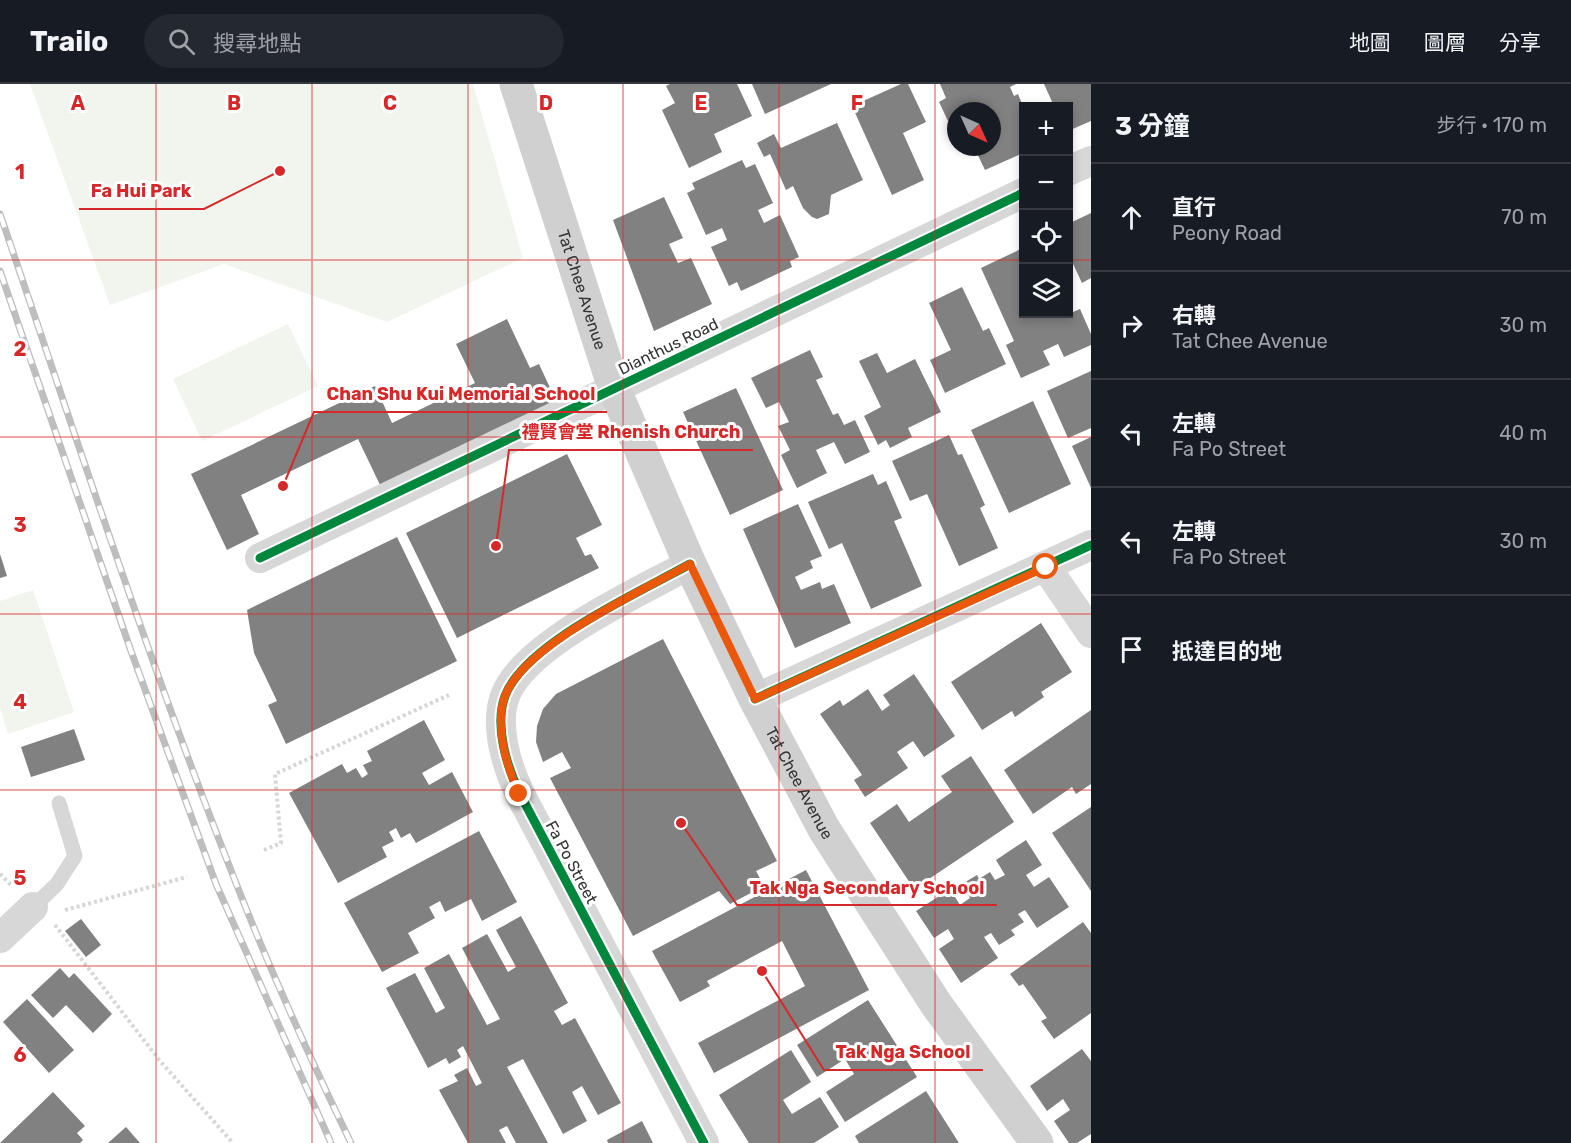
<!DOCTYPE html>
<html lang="zh-TW">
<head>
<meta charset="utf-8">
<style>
	:root { --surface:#171b24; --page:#242831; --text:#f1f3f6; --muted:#9ea1a6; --line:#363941 }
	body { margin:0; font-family:Rubik,"Noto Sans TC",sans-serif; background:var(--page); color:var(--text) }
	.controls { position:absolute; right:18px; top:18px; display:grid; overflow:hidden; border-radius:0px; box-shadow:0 3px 9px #0003 }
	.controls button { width:54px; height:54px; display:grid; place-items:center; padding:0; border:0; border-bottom:2px solid var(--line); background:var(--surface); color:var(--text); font:30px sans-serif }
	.compass { position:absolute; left:947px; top:18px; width:54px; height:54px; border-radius:50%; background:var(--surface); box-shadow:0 3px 9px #0003; rotate:135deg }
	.stop { position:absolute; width:18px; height:18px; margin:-14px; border:4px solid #ea580c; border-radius:50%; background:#fff }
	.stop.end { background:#ea580c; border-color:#fff; box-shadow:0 2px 6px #0008 }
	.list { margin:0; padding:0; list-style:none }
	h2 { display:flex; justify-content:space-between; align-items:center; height:78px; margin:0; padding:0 24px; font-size:26px }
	h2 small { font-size:20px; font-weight:400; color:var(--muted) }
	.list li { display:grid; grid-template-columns:39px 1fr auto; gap:18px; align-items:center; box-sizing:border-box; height:108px; padding:0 24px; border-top:2px solid var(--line) }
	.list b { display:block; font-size:22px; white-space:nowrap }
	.list p { margin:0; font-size:20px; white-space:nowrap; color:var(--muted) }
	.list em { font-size:20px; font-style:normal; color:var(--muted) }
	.icon { flex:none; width:33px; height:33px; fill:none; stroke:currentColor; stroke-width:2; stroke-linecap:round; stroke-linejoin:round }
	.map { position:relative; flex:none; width:1091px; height:1059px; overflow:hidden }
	header { display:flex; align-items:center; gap:36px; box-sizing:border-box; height:84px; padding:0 30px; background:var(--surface); border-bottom:2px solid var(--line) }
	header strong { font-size:28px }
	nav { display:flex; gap:33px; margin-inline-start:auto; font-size:21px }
	.search { width:420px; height:54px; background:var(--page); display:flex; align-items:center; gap:15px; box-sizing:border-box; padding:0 21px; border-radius:33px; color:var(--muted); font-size:22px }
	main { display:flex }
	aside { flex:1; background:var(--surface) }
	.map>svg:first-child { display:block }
	.green { fill:#f1f5ed }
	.building { fill:#818181 }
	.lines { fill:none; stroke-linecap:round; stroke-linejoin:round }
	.path { stroke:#d6d6d6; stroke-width:4; stroke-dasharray:3 3; stroke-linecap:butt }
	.service { stroke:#d7d7d7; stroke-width:15 }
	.minor { stroke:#d7d7d7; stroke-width:30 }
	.secondary { stroke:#d0d0d0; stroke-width:33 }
	.rail-casing { stroke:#bebebe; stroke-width:7 }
	.rail { stroke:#fff; stroke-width:4.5; stroke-dasharray:14; stroke-linecap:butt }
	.cycleway-casing { stroke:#fff; stroke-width:13 }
	.cycleway { stroke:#00873e; stroke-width:9 }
	.route { stroke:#ea580c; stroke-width:8 }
	.grid { fill:none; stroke:#d62828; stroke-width:1.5; stroke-opacity:0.55 }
	.labels { text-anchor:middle; stroke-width:6; stroke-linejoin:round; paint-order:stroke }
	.street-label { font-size:16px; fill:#333; stroke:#fff }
	.grid-label { font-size:20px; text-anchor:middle; font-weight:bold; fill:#d62828; stroke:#fff; stroke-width:6; stroke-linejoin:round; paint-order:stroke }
	.leader { fill:none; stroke:#d62828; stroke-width:2 }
	.callout-dot { fill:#d62828; stroke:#fff; stroke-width:2 }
	.callout-label { font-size:18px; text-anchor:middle; font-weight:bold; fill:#d62828; stroke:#fff; stroke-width:6; stroke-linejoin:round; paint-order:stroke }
</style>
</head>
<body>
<header>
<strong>Trailo</strong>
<div class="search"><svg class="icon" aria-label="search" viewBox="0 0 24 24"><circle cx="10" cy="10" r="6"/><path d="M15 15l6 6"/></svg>搜尋地點</div>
<nav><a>地圖</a><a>圖層</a><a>分享</a></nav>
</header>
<main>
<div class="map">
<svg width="1091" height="1059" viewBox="0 0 1091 1059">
	<rect width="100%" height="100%" fill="#fff"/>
	<g class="green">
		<path d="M30 0H473L523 174 387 238 224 180 110 221Z"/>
		<path d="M288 240 318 302 202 357 173 295Z"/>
		<path d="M33 506 74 628 8 650 0 624V517Z"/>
	</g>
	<g class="building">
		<path d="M670 0H737L752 32 714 50 722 68 689 84 662 26 675 19 666 2Z"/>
		<path d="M752 0H831L765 30Z"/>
		<path d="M901 0H908L926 38 903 49 924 96 892 111 852 22Z"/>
		<path d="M940 0H1016L1010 3 1014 12 1018 10 1023 22V69L985 86 974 63H992V27H956V33L948 37 939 18 946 14Z"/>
		<path d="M1044 0H1091V37L1068 47V22H1054Z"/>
		<path d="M837 39 863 96 831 111 829 130 817 135 812 133 803 124 793 102 786 106 770 70 764 73 757 59 774 50 781 64Z"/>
		<path d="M742 76 746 84 755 80 773 119 758 126 764 139 780 131 799 173 790 177 792 183 741 207 737 198 729 202 711 163 727 156 722 144 706 151 687 109 695 105 692 99Z"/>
		<path d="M664 113 683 154 669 160 678 179 691 174 712 220 654 247 613 136Z"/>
		<path d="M1091 129V194L1082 199 1068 169V140Z"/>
		<path d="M1023 164V230H1068V218L1073 228 1080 225 1091 250V261L1064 273 1058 260 1043 267 1050 281 1021 294 1006 261 1014 257 981 184Z"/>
		<path d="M962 203 983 247 989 244 1006 280 945 309 930 276 951 266 929 219Z"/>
		<path d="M507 235 530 284 539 280 558 321 382 405 358 355 241 411 259 450 227 466 191 390 375 302 392 339 475 299 456 260Z"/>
		<path d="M810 266 823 293 816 296 833 331 838 329 844 341 855 336 870 368 845 380 834 358 816 366 827 389 797 404 781 371 790 366 778 342 789 338 779 318 766 324 751 294Z"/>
		<path d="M877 269 887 289 915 275 941 328 908 344 912 353 890 364 886 356 878 361 864 332 881 323 859 277Z"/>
		<path d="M1091 287V344L1068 354 1047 307Z"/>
		<path d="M736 304 783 406 730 431 683 328Z"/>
		<path d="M1033 317 1071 400 1009 429 971 346Z"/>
		<path d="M949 351 958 371 962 370 985 421 980 424 998 464 959 482 927 410 910 417 892 377Z"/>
		<path d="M1091 353V404L1072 362Z"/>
		<path d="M567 370 602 441 576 454 585 472 591 470 599 484 457 554 406 449Z"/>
		<path d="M873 390 878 401 886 397 902 434 894 437 922 502 871 525 842 459 829 465 808 418Z"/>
		<path d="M798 420 822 472 810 477 813 484 795 493 801 506 820 498 822 505 834 500 851 539 795 564 743 445Z"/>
		<path d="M397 453 457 577 286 660 268 621 277 617 254 569 247 526Z"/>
		<path d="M0 470 7 492 0 494Z"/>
		<path d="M1041 539 1072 588 1041 608 1044 613 1015 633 1012 627 982 646 951 598Z"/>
		<path d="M663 555 777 777 756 787 764 802 730 820 719 807 633 852 550 694 571 684 562 668 543 678 536 658 537 642 543 625 556 610Z"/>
		<path d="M914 590 955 652 924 673 913 657 897 668 908 684 865 713 854 696 862 691 820 630 840 616 843 622 868 605 882 627 890 621 883 611Z"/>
		<path d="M1091 626V700L1076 710 1072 703 1033 730 1004 686Z"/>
		<path d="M424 636 445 676 422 689 429 701 452 688 473 728 416 759 410 749 401 754 396 744 389 748 394 757 382 763 387 773 338 799 289 709 342 680 347 689 356 684 362 694 368 690 363 681 372 677 367 667Z"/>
		<path d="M74 645 85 676 31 693 21 663Z"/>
		<path d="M971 672 1014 738 914 805 870 739 897 720 909 738 952 708 941 692Z"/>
		<path d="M1091 723V807L1052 749Z"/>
		<path d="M479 747 517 818 482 837 471 815 445 828 440 817 429 823 435 834 408 849 419 869 382 888 344 819Z"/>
		<path d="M1026 756 1042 781 1026 791 1034 803 1049 793 1069 823 1037 844 1025 826 1018 830 1024 838 1011 846 1015 851 999 861 991 849 984 853 998 874 961 899 939 865 954 855 948 845 934 854 916 827 950 805 960 821 970 814 962 800 977 791 979 795 990 788 995 796 1005 791 996 776Z"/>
		<path d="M806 786 869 906 714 989 698 959 805 902 782 857 707 897 710 902 680 918 652 867Z"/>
		<path d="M521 832 568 919 554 927 562 941 575 934 621 1019 598 1031 582 1002 572 1008 587 1037 563 1050 523 975 507 983 548 1059H516L507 1042 499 1046 506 1059H468L439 1006 458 997 454 991 467 984 476 1002 482 999 463 962 457 966 461 973 449 980 446 974 428 984 386 904 415 889 436 929 445 924 424 884 449 870 487 941 500 935 462 864 487 850 508 888 516 883 496 846Z"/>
		<path d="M81 835 101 861 86 873 65 847Z"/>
		<path d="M1083 838 1091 849V929L1054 955 1041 937 1047 934 1023 900 1019 902 1010 890Z"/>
		<path d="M60 884 69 894 74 889 112 930 93 949 66 921 53 934 31 911Z"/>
		<path d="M27 915 74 966 49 989 3 938Z"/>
		<path d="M868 916 917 993 845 1038 826 1008 854 990 845 975 817 993 797 961Z"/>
		<path d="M1082 965 1091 977V1050L1077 1059H1069L1054 1037 1070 1026 1063 1015 1047 1027 1030 1002Z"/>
		<path d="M791 966 811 998 783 1016 792 1030 820 1013 839 1043 814 1059H749L719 1011Z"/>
		<path d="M926 1007 959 1059H859L855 1052Z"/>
		<path d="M53 1008 85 1042 77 1049 83 1056 80 1059H0Z"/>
		<path d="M642 1037 653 1059H608L607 1056Z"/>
		<path d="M126 1043 140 1059H108Z"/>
	</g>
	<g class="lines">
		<g class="path">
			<path d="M264 766 281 759 275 690 449 611"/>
			<path d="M0 790 12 802"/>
			<path d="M65 826 187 793"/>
			<path d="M55 841 160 977 233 1059"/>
		</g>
		<path class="service" d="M33 823 57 800 75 772 59 719"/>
		<g class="minor">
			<path d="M1068 87 1091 77"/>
			<path d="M260 474 1023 109"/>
			<path d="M690 480C640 508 525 559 505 612 494 642 507 683 520 710L704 1059"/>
			<path d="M1046 483 1091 549"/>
			<path d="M755 615 1091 461"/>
			<path d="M0 854 33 823"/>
		</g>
		<path class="secondary" id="s1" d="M516 0 614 304 690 480 755 615 824 745 936 920 1037 1059"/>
		<g class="rail-casing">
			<g id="rail">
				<path d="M0 130C76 352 148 576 234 794 269 884 309 972 351 1059"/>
				<path d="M0 187 131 567 216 800 331 1059"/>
			</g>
		</g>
		<use href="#rail" class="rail"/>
		<g class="cycleway-casing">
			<g id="cycleway">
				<path d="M260 474 1023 109"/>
				<path d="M690 480C640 508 525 559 505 612 494 642 507 683 520 710L704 1059"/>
				<path d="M755 615 1091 461"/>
			</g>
		</g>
		<use href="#cycleway" class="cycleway"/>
	</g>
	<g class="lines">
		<path class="route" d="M519 710C507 683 494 642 505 612 525 560 640 508 690 480L755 615 1046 483"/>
	</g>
	<path class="grid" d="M156 0V1059M312 0V1059M468 0V1059M623 0V1059M779 0V1059M935 0V1059M0 176H1023M1068 176H1091M0 353H1091M0 530H1091M0 706H1091M0 882H1091"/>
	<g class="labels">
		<g class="street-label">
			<text dy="6" stroke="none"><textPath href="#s1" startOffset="216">Tat Chee Avenue</textPath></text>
			<text transform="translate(668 262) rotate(-26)" y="6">Dianthus Road</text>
			<text dy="6" stroke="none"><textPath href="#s1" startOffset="756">Tat Chee Avenue</textPath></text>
			<text transform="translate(572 778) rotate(62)" y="6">Fa Po Street</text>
		</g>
	</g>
	<g class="grid-label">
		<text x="78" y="26">A</text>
		<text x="234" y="26">B</text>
		<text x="390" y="26">C</text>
		<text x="546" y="26">D</text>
		<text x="701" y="26">E</text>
		<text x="857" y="26">F</text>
		<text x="20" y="95">1</text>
		<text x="20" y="272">2</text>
		<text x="20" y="448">3</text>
		<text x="20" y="625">4</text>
		<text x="20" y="801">5</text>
		<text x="20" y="978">6</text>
	</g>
	<path class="leader" d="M280 87L204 125H79M283 402L314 328H607M496 462L509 366H753M681 739L737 821H997M762 887L824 986H983"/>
	<g class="callout-dot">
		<circle cx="280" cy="87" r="6"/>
		<circle cx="283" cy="402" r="6"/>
		<circle cx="496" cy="462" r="6"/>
		<circle cx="681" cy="739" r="6"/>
		<circle cx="762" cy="887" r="6"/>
	</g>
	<g class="callout-label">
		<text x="141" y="113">Fa Hui Park</text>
		<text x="461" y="316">Chan Shu Kui Memorial School</text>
		<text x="631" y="354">禮賢會堂 Rhenish Church</text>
		<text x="867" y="810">Tak Nga Secondary School</text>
		<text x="903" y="974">Tak Nga School</text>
	</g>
</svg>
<div class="controls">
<button>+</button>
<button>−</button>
<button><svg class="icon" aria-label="locate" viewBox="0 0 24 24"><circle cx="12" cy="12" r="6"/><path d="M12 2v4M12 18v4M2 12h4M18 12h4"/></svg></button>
<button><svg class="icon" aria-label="layers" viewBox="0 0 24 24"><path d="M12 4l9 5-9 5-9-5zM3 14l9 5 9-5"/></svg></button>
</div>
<svg class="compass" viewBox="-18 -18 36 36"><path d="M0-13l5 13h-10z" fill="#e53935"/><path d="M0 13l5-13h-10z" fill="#9ea1a6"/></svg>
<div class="stop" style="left:1046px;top:483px"></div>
<div class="stop end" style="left:519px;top:710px"></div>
</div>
<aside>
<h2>3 分鐘<small>步行 · 170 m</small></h2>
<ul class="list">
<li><svg class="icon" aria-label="ahead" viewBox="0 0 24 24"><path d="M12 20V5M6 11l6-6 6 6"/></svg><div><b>直行</b><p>Peony Road</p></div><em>70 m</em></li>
<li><svg class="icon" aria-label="right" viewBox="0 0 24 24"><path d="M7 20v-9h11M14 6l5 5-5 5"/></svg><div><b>右轉</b><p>Tat Chee Avenue</p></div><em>30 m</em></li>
<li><svg class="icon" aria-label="left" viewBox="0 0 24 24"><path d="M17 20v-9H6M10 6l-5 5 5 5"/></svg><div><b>左轉</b><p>Fa Po Street</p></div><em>40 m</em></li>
<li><svg class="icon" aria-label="left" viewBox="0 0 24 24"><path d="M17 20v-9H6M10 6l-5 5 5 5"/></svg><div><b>左轉</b><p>Fa Po Street</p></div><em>30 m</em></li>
<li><svg class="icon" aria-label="arrive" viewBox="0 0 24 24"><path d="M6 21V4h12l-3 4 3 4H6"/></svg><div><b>抵達目的地</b></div></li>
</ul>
</aside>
</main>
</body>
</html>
